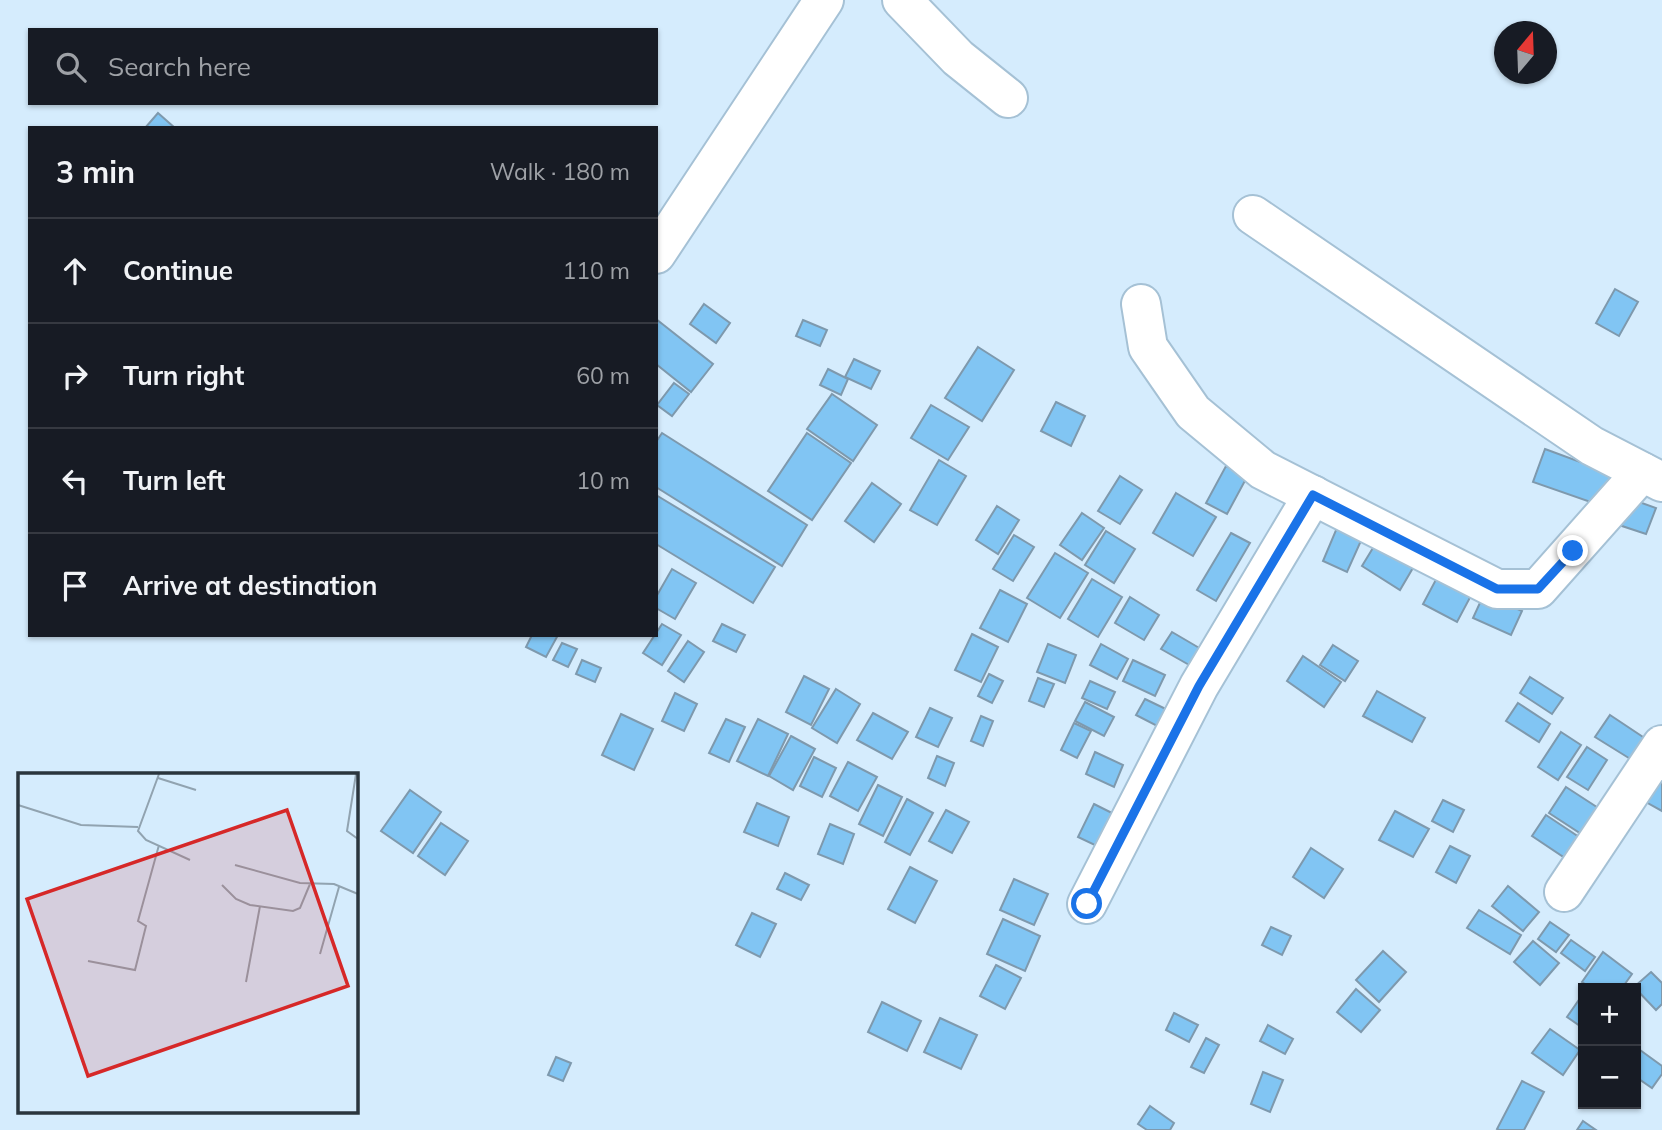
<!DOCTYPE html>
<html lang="en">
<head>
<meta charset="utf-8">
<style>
	:root { --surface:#171b24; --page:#242831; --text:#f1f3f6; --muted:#9ea1a6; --line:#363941 }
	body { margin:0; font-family:Mulish,sans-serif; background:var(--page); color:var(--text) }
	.controls { position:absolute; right:21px; bottom:21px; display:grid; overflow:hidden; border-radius:0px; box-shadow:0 2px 5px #0004 }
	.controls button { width:63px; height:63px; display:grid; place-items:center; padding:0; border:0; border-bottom:2px solid var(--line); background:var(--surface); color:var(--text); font:35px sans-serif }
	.compass { position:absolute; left:1494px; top:21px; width:63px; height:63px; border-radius:50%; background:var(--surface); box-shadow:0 2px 5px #0004; rotate:19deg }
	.stop { position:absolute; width:21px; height:21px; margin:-16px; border:5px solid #1a73e8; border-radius:50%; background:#fff }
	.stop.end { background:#1a73e8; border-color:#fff; box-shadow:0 2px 7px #0008 }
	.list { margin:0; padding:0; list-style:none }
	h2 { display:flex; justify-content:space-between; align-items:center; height:91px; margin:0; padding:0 28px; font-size:30px }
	h2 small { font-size:23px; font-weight:400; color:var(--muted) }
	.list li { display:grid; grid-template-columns:46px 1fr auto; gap:21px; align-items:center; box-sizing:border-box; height:105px; padding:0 28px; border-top:2px solid var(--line) }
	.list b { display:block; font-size:26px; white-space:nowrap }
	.list em { font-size:23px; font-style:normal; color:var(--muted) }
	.icon { flex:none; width:38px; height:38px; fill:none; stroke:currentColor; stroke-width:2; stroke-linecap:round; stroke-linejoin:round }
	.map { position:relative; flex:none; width:1662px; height:1130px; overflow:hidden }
	.search { position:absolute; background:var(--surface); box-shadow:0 2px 5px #0004; left:28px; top:28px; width:630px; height:77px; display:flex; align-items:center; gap:18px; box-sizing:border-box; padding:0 24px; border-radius:0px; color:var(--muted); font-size:26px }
	.panel { position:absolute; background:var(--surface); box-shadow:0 2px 5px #0004; left:28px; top:126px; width:630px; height:511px; border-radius:0px }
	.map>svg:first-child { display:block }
	.building { fill:#81c5f3; stroke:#7e99ad; stroke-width:2 }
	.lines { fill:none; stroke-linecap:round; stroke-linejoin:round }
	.minor-casing { stroke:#a5c1d5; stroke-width:42 }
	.minor { stroke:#fff; stroke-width:38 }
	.route { stroke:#1a73e8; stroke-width:9 }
	.inset-road { fill:none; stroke:#91a3b0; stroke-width:2 }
	.view { fill:#d62828; fill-opacity:0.15; stroke:#d62828; stroke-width:3.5 }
	.inset-edge { fill:none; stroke:#2a353d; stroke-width:3.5 }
</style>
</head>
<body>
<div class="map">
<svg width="1662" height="1130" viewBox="0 0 1662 1130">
	<rect width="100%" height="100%" fill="#d5ecfd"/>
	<g class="building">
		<path d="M158 113 175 128H145Z"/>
		<path d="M1615 289 1638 302 1619 336 1596 323Z"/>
		<path d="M704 304 730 323 716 343 690 324Z"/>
		<path d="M656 319 713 364 691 392 656 364Z"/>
		<path d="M803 320 827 330 820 346 796 336Z"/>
		<path d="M978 347 1014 370 982 421 945 398Z"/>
		<path d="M854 359 880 371 871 389 845 377Z"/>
		<path d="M828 369 848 379 841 395 820 385Z"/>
		<path d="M674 383 689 394 672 416 657 405Z"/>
		<path d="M832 394 877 425 853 461 807 429Z"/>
		<path d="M1056 402 1085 416 1071 446 1041 431Z"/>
		<path d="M931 405 969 427 948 460 911 438Z"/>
		<path d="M662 433 807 525 782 566 656 487V442Z"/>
		<path d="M807 433 851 463 812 520 768 491Z"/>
		<path d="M1545 449 1613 474 1602 506 1533 482Z"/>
		<path d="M939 460 966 476 937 525 910 510Z"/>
		<path d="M1226 466 1247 477 1227 514 1206 503Z"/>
		<path d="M1120 476 1142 490 1120 524 1098 511Z"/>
		<path d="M872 483 901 504 874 542 845 521Z"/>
		<path d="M1176 493 1216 517 1193 556 1153 533Z"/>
		<path d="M656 495 775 567 753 603 656 544Z"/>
		<path d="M1628 498 1656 508 1646 534 1619 525Z"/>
		<path d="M997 506 1019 520 998 554 976 540Z"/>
		<path d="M1082 513 1104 528 1082 560 1060 545Z"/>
		<path d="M1339 523 1364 534 1347 572 1323 561Z"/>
		<path d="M1106 531 1135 549 1114 583 1085 565Z"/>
		<path d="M1231 533 1250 543 1216 601 1197 590Z"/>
		<path d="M1014 535 1034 547 1013 581 993 569Z"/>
		<path d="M1379 538 1417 561 1400 590 1362 566Z"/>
		<path d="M1055 553 1088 573 1060 618 1027 598Z"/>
		<path d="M672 569 696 583 675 619 656 608V597Z"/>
		<path d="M1440 572 1474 590 1457 622 1423 604Z"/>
		<path d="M1092 579 1122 597 1098 637 1068 619Z"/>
		<path d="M1000 590 1027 604 1008 642 980 628Z"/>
		<path d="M1484 594 1522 611 1511 635 1473 618Z"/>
		<path d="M1130 597 1159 615 1144 640 1115 623Z"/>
		<path d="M662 624 681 635 662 665 643 653Z"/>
		<path d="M722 624 745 635 736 652 713 641Z"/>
		<path d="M1172 632 1201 649 1191 666 1161 649Z"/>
		<path d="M972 634 998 647 981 682 955 670Z"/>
		<path d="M532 635H558L546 657 526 647Z"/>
		<path d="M688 641 704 652 684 682 668 671Z"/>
		<path d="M562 643 577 649 568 667 553 660Z"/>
		<path d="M1048 644 1076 655 1065 683 1037 672Z"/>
		<path d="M1101 644 1128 659 1117 679 1090 665Z"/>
		<path d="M1333 645 1358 661 1345 681 1320 665Z"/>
		<path d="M1303 656 1341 682 1324 707 1287 681Z"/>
		<path d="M582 660 601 668 595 682 576 674Z"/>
		<path d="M1133 660 1165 675 1155 696 1123 681Z"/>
		<path d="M989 674 1003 681 992 703 978 696Z"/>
		<path d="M804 676 829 689 811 725 786 712Z"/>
		<path d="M1530 677 1563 698 1552 714 1520 693Z"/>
		<path d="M1038 678 1054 684 1044 707 1029 701Z"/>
		<path d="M1090 681 1115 692 1107 709 1082 698Z"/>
		<path d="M836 689 860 704 837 743 812 728Z"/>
		<path d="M1377 691 1425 718 1412 742 1363 716Z"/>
		<path d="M675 693 697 704 684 731 662 721Z"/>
		<path d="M1145 699 1172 712 1163 729 1136 715Z"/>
		<path d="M1085 702 1114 717 1104 736 1075 721Z"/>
		<path d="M1518 703 1550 724 1539 742 1506 721Z"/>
		<path d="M930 708 952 718 938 747 916 737Z"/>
		<path d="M873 713 908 732 892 759 857 740Z"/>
		<path d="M621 714 653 729 634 770 602 755Z"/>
		<path d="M1610 715 1646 739 1632 760 1595 737Z"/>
		<path d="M981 716 993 721 983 746 971 741Z"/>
		<path d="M726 719 745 727 729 762 709 753Z"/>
		<path d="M758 719 788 734 768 776 737 761Z"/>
		<path d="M1074 723 1091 731 1077 758 1061 750Z"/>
		<path d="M1561 732 1581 745 1558 780 1538 767Z"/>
		<path d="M791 736 815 749 793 790 769 776Z"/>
		<path d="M1587 747 1607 760 1588 790 1567 777Z"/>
		<path d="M1095 752 1123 765 1114 787 1086 774Z"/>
		<path d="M937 756 954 763 945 786 928 778Z"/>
		<path d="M814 757 836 768 822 797 800 786Z"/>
		<path d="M848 762 877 777 858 811 830 796Z"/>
		<path d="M1662 774V811L1644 801Z"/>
		<path d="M878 785 902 797 883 836 859 824Z"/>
		<path d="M1566 787 1606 813 1589 839 1549 813Z"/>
		<path d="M410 790 441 812 413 853 381 831Z"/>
		<path d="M907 799 933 813 910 855 885 842Z"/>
		<path d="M1443 800 1464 810 1453 832 1432 821Z"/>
		<path d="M757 803 789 817 778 846 744 832Z"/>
		<path d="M1094 804 1116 815 1101 848 1078 837Z"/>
		<path d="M946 810 969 822 952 853 929 841Z"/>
		<path d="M1395 811 1429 829 1413 857 1379 840Z"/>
		<path d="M1546 815 1585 841 1571 862 1532 836Z"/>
		<path d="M441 823 468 841 445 875 418 856Z"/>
		<path d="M830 824 854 834 843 864 818 854Z"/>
		<path d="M1450 846 1470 856 1456 883 1436 872Z"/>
		<path d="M1311 848 1343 869 1324 898 1293 877Z"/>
		<path d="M910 867 937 881 915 923 888 909Z"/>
		<path d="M785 873 809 885 801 900 777 889Z"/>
		<path d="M1014 879 1048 894 1034 925 1000 910Z"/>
		<path d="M1508 886 1539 912 1523 931 1492 906Z"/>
		<path d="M1479 910 1521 935 1510 954 1467 928Z"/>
		<path d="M752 913 776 924 760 957 736 945Z"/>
		<path d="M1003 919 1040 936 1025 971 987 954Z"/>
		<path d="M1550 922 1569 935 1556 952 1538 939Z"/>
		<path d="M1271 927 1291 936 1282 955 1262 945Z"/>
		<path d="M1571 940 1595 957 1585 971 1561 953Z"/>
		<path d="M1533 941 1559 963 1540 985 1514 962Z"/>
		<path d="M1383 951 1406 972 1379 1002 1356 980Z"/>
		<path d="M1603 952 1632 974 1622 988H1591L1582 982Z"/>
		<path d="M996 965 1021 978 1005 1009 980 996Z"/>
		<path d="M1651 972 1662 983V1004L1656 1010 1634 987Z"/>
		<path d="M1356 989 1380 1010 1361 1032 1337 1012Z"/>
		<path d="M1583 994V1028L1567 1017Z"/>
		<path d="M882 1002 921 1021 907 1051 868 1032Z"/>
		<path d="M1174 1013 1198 1025 1189 1042 1166 1030Z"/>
		<path d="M940 1018 977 1035 961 1069 924 1052Z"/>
		<path d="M1268 1025 1293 1039 1285 1054 1260 1041Z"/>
		<path d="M1550 1029 1580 1050 1563 1075 1532 1053Z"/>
		<path d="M1206 1038 1219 1045 1204 1073 1191 1067Z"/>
		<path d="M1640 1050 1662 1066V1074L1652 1088 1636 1077V1056Z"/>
		<path d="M556 1057 571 1063 563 1081 548 1075Z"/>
		<path d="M1263 1072 1283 1080 1270 1112 1251 1104Z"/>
		<path d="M1522 1081 1544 1092 1524 1130H1499L1497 1129Z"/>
		<path d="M1150 1106 1174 1123 1170 1130H1147L1138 1124Z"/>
		<path d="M1583 1121 1596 1130H1577Z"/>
	</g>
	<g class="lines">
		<g class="minor-casing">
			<g id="minor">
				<path d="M902 0 958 58 1008 98"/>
				<path d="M1253 215 1592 446 1662 482"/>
				<path d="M656 254 824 0"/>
				<path d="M1141 304 1148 347 1193 412 1263 470 1497 589H1538L1642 472"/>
				<path d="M1564 892 1662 745"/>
				<path d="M1087 904 1199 686 1313 495"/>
			</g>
		</g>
		<use href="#minor" class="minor"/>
	</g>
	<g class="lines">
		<path class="route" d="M1087 904 1199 686 1313 495 1497 589H1538L1573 551"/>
	</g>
	<g transform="translate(18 773)">
		<rect width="340" height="340" fill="#d5ecfd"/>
		<path class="inset-road" d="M141 1 120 58 128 67 172 87M338 1 329 58 340 66M140 5 178 17M0 32 63 52 120 54M217 92 282 110 316 111 340 121M204 112 218 126 232 132 275 138 282 135 292 111M302 181 321 114M70 188 117 197 128 153 120 148 141 72M228 209 242 133"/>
		<path class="view" d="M269 37 330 213 70 303 9 126Z"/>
		<rect width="340" height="340" class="inset-edge"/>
	</g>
</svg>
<div class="controls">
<button>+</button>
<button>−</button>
</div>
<svg class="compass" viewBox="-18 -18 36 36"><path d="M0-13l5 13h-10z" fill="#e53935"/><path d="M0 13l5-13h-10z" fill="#9ea1a6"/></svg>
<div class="stop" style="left:1087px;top:904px"></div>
<div class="stop end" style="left:1573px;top:551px"></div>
<div class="search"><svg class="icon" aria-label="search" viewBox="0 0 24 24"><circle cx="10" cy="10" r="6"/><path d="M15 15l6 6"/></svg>Search here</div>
<section class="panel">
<h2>3 min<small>Walk · 180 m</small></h2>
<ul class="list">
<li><svg class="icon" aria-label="ahead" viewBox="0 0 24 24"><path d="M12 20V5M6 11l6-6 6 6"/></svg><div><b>Continue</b></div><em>110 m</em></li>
<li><svg class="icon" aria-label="right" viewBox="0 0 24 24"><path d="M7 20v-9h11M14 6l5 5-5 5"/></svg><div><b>Turn right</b></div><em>60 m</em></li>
<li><svg class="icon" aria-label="left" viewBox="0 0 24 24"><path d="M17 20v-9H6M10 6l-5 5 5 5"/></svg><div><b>Turn left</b></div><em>10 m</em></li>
<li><svg class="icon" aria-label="arrive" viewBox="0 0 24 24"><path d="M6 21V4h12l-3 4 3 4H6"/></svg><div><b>Arrive at destination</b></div></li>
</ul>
</section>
</div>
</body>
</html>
